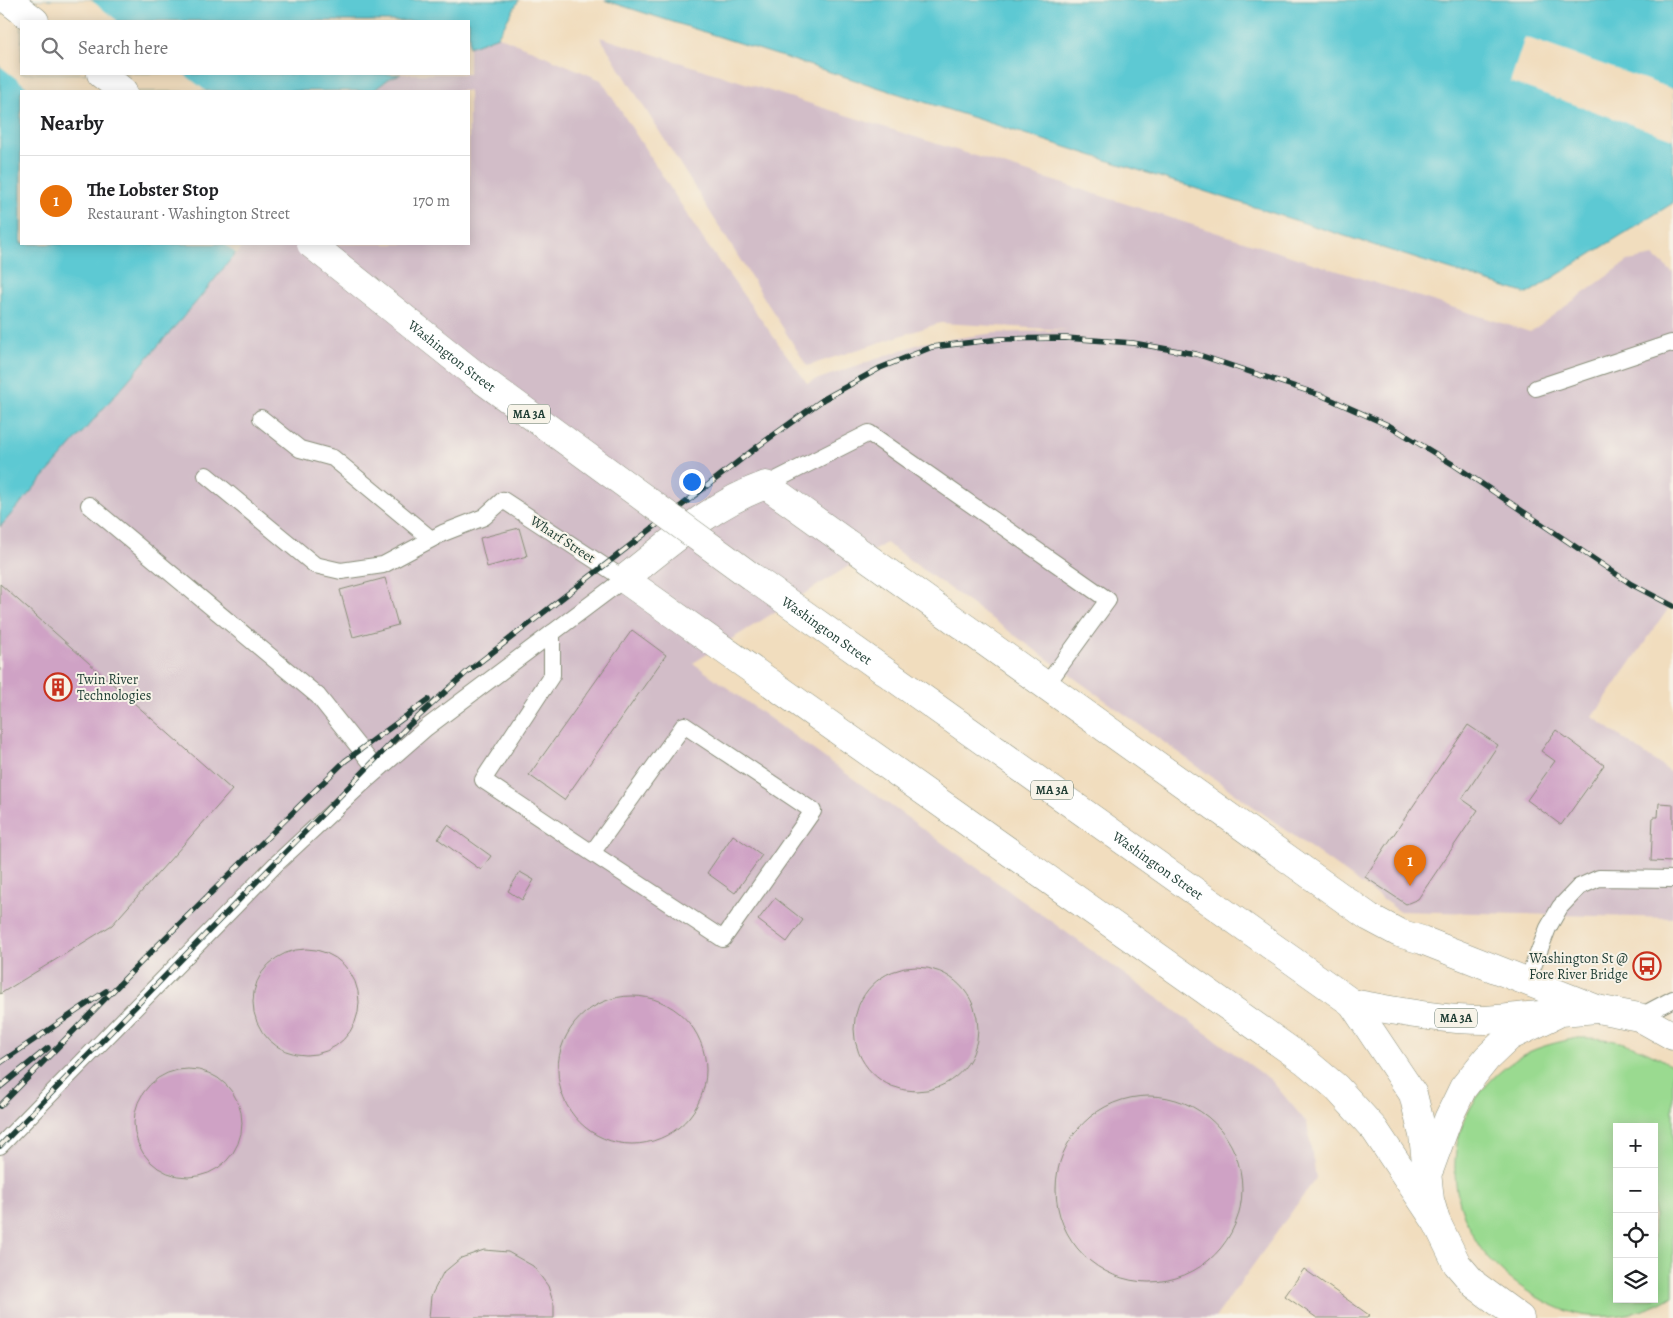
<!DOCTYPE html>
<html lang="en">
<head>
<meta charset="utf-8">
<style>
	:root { --surface:#fff; --page:#f6f6f6; --text:#202124; --muted:#757577; --line:#e0e0e0; --accent:#b45309 }
	body { margin:0; font-family:Alegreya,serif; background:var(--page); color:var(--text) }
	.controls { position:absolute; right:15px; bottom:15px; display:grid; overflow:hidden; border-radius:0px; box-shadow:0 2px 12px #0003 }
	.controls button { width:45px; height:45px; display:grid; place-items:center; padding:0; border:0; border-bottom:1px solid var(--line); background:var(--surface); color:var(--text); font:25px sans-serif }
	.you { position:absolute; left:691px; top:481px; width:18px; height:18px; margin:-12px; border:4px solid #fff; border-radius:50%; background:#1a73e8; box-shadow:0 0 0 8px #1a73e833 }
	.badge { display:grid; place-items:center; width:32px; height:32px; border-radius:50%; background:var(--accent); color:#fff; font-size:16px; font-weight:700 }
	.pin { position:absolute; translate:-50% -41px; filter:drop-shadow(0 1px 2px #0008) }
	.pin::after { content:''; position:absolute; top:26px; width:18px; height:15px; background:inherit; clip-path:polygon(0 0,100% 0,50% 100%) }
	.list { margin:0; padding:0; list-style:none }
	h2 { display:flex; justify-content:space-between; align-items:center; height:65px; margin:0; padding:0 20px; font-size:21px }
	h2 small { font-size:16px; font-weight:400; color:var(--muted) }
	.list li { display:grid; grid-template-columns:32px 1fr auto; gap:15px; align-items:center; box-sizing:border-box; height:90px; padding:0 20px; border-top:1px solid var(--line) }
	.list b { display:block; font-size:19px; white-space:nowrap }
	.list p { margin:0; font-size:16px; white-space:nowrap; color:var(--muted) }
	.list em { font-size:16px; font-style:normal; color:var(--muted) }
	.icon { flex:none; width:28px; height:28px; fill:none; stroke:currentColor; stroke-width:2; stroke-linecap:round; stroke-linejoin:round }
	.map { position:relative; flex:none; width:1673px; height:1318px; overflow:hidden }
	.search { position:absolute; background:var(--surface); box-shadow:0 2px 12px #0003; left:20px; top:20px; width:450px; height:55px; display:flex; align-items:center; gap:12px; box-sizing:border-box; padding:0 18px; border-radius:0px; color:var(--muted); font-size:19px }
	.panel { position:absolute; background:var(--surface); box-shadow:0 2px 12px #0003; left:20px; top:90px; width:450px; height:155px; border-radius:0px }
	.map>svg:first-child { display:block }
	.industrial { fill:#d2bdc8 }
	.green { fill:#9ada90; stroke:#5c8c62; fill-rule:evenodd }
	.water { fill:#5dc9d3; stroke:#3e8384 }
	.pier { fill:#f1ddbe }
	.building { fill:#cfa2c5 }
	.lines { fill:none; stroke-linecap:round; stroke-linejoin:round }
	.service-casing { stroke:#888d79; stroke-width:18 }
	.minor-casing { stroke:#888d79; stroke-width:29 }
	.primary-casing { stroke:#888d79; stroke-width:29 }
	.service { stroke:#fff; stroke-width:16 }
	.minor { stroke:#fff; stroke-width:28 }
	.primary { stroke:#fff; stroke-width:28 }
	.rail-casing { stroke:#1f3d34; stroke-width:5.5 }
	.rail { stroke:#f7f3e8; stroke-width:4; stroke-dasharray:11; stroke-linecap:butt }
	.primary-bridge-casing { stroke:#888d79; stroke-width:29; stroke-linecap:butt }
	.primary-bridge { stroke:#fff; stroke-width:28 }
	.labels { text-anchor:middle; stroke-width:4; stroke-linejoin:round; paint-order:stroke }
	.shield { fill:#f7f3e8; stroke:#60746a; stroke-width:1 }
	.shield-label { font-size:12px; font-weight:bold; fill:#1f3d34 }
	.street-label { font-size:14px; fill:#1f3d34; stroke:#f7f3e8 }
	.poi-label { font-size:14px; fill:#1f3d34; stroke:#f7f3e8; text-anchor:start }
</style>
</head>
<body>
<div class="map">
<svg width="1673" height="1318" viewBox="0 0 1673 1318">
	<rect width="100%" height="100%" fill="#f7f3e8"/>
	<filter id="ink" filterUnits="userSpaceOnUse"><feTurbulence type="fractalNoise" baseFrequency=".02" numOctaves="2"/><feDisplacementMap in="SourceGraphic" scale="10" xChannelSelector="R" yChannelSelector="G"/><feConvolveMatrix kernelMatrix="1 2 1 2 8 2 1 2 1" color-interpolation-filters="sRGB"/></filter>
	<filter id="wash" filterUnits="userSpaceOnUse"><feTurbulence type="fractalNoise" baseFrequency=".0096" numOctaves="4" result="noise"/><feDisplacementMap in="SourceGraphic" scale="20" xChannelSelector="R" yChannelSelector="G"/><feGaussianBlur stdDeviation="1.12" result="paint"/><feColorMatrix in="noise" values="0 0 0 0 0 0 0 0 0 0 0 0 0 0 0 0 0 1.4 0 .05"/><feComposite in="paint" operator="in"/></filter>
	<g filter="url(#wash)">
		<rect width="100%" height="100%" fill="#f1ddbe"/>
		<path class="industrial" d="M498 36 601 80 705 242 807 383 922 343 995 333 1069 330 940 323 807 366 600 37 1530 332 1628 261 1654 256 1673 273V602L1593 717 1673 774V918L1399 911 886 543 693 663 1271 1080 1307 1123 1316 1178 1215 1318H0V527L198 300 243 244H469V91H373L390 78 401 74H469V47Z"/>
		<path class="green" d="M1577 1038C1616 1037 1640 1046 1673 1066V1296C1650 1312 1617 1318 1590 1316 1553 1314 1496 1275 1478 1244 1435 1174 1453 1098 1523 1055 1539 1046 1559 1042 1577 1038ZM1617 1127H1654V1299H1617Z"/>
		<g class="water">
			<path d="M0 0H519L498 36 469 47V21H21V74H401L390 78 373 91H21V244H243L198 300 0 527Z"/>
			<path d="M604 0H1673V203L1527 294Z"/>
		</g>
		<g class="pier">
			<path d="M0 0H91L118 21H21V74H184L206 91H32L0 66Z"/>
			<path d="M1525 37 1673 89V139L1510 82Z"/>
			<path d="M224 244H245L237 254Z"/>
		</g>
		<g id="blocks">
			<g class="building">
				<path d="M519 528 527 556 487 567 480 538Z"/>
				<path d="M385 578 398 625 353 637 340 590Z"/>
				<path d="M0 584 232 790 112 925 0 994Z"/>
				<path d="M632 630 666 655 564 800 529 775Z"/>
				<path d="M1468 725 1498 745 1462 799 1478 810 1418 899 1406 904 1365 877Z"/>
				<path d="M1556 730 1604 765 1561 825 1527 800 1555 761 1541 751Z"/>
				<path d="M1659 803 1673 804V862L1651 861 1653 817H1658Z"/>
				<path d="M448 825 491 856 481 870 438 839Z"/>
				<path d="M733 835 762 855 735 893 707 873Z"/>
				<path d="M520 872 534 880 522 900 508 891Z"/>
				<path d="M775 898 803 920 787 942 758 920Z"/>
				<circle cx="306" cy="1002" r="53"/>
				<circle cx="916" cy="1029" r="62"/>
				<circle cx="632" cy="1070" r="74"/>
				<circle cx="188" cy="1123" r="54"/>
				<circle cx="1149" cy="1189" r="93"/>
				<path d="M484 1250 508 1252 533 1266 548 1286 554 1305V1318H429L431 1296 443 1273 461 1258Z"/>
				<path d="M1304 1269 1369 1315 1367 1318H1317L1285 1296Z"/>
			</g>
		</g>
	</g>
	<g filter="url(#ink)">
		<use href="#blocks" fill-opacity="0" stroke="#888d79" stroke-width="1"/>
		<g class="lines">
			<g class="service-casing">
				<g id="service">
					<path d="M1536 388 1671 343 1673 344"/>
					<path d="M261 418 300 449 333 458 431 539"/>
					<path d="M766 485 869 433 1108 600 1047 684"/>
					<path d="M89 505 318 696 377 770"/>
					<path d="M552 633V675L483 780 592 853 684 725 813 811 723 939 592 853"/>
					<path d="M1527 982 1548 928 1560 907 1579 887 1599 878 1673 879"/>
					<path d="M1639 1017 1673 999"/>
					<path d="M0 1146 276 864 363 783 426 728 624 579 503 500 484 517 443 533 383 565 341 571 315 565 206 475"/>
				</g>
			</g>
			<g class="minor-casing">
				<path id="minor" d="M1435 1220 1375 1130 1336 1087 1305 1061 624 579C669 544 712 504 766 485L1369 917 1399 933 1422 940 1597 1009"/>
			</g>
			<g class="primary-casing">
				<g id="primary">
					<path d="M8 0 35 21"/>
					<path d="M101 74 123 91"/>
					<path id="s1" d="M752 577 1352 1003 1413 1094 1423 1135 1430 1200 1436 1221 1457 1264 1475 1285 1520 1318"/>
					<path d="M1352 1003C1396 1011 1441 1020 1486 1020 1504 1019 1522 1016 1540 1015"/>
					<path d="M1430 1168 1448 1119 1463 1088 1487 1058 1509 1037 1561 1012 1597 1009 1639 1017 1673 1036"/>
				</g>
			</g>
			<use href="#service" class="service"/>
			<use href="#minor" class="minor"/>
			<use href="#primary" class="primary"/>
			<g class="rail-casing">
				<g id="rail">
					<path d="M0 1063 106 991"/>
					<path d="M0 1087 48 1048"/>
					<path d="M0 1106 151 952 345 761 428 700"/>
					<path d="M0 1146 406 728 467 672 757 447 824 399 880 368 932 347 1000 339 1066 338 1133 343 1196 354 1323 396 1390 426 1454 465 1631 584 1673 606"/>
				</g>
			</g>
			<use href="#rail" class="rail"/>
			<g class="primary-bridge-casing">
				<g id="primary-bridge">
					<path id="s2" d="M311 244 473 373 752 577"/>
				</g>
			</g>
			<use href="#primary-bridge" class="primary-bridge"/>
		</g>
	</g>
	<defs>
		<g id="building-ring" transform="scale(1.4375)"><circle r="9.5" fill="#f7f3e8" stroke="#c8321e" stroke-width="1.5"/><path d="M-4-6H4V6H1V3H-1V6H-4ZM-2.5-4.3h1.7v1.8h-1.7ZM.8-4.3h1.7v1.8H.8ZM-2.5-1h1.7V.8h-1.7ZM.8-1h1.7V.8H.8Z" fill="#c8321e"/></g>
		<g id="bus-ring" transform="scale(1.4375)"><circle r="9.5" fill="#f7f3e8" stroke="#c8321e" stroke-width="1.5"/><path d="M-5-6H5V4H4V6H2V4H-2V6H-4V4H-5ZM-3.5-4V0h7V-4ZM-3.5 1.2v1.5H-2V1.2ZM2 1.2v1.5H3.5V1.2Z" fill="#c8321e"/></g>
	</defs>
	<g fill-rule="evenodd">
		<use href="#building-ring" x="58" y="687"/>
		<use href="#bus-ring" x="1647" y="966"/>
	</g>
	<g class="labels">
		<g class="shield">
			<rect x="508" y="404.5" width="42" height="19" rx="4"/>
			<rect x="1031" y="780.5" width="42" height="19" rx="4"/>
			<rect x="1435" y="1008.5" width="42" height="19" rx="4"/>
		</g>
		<g class="shield-label">
			<text x="529" y="418">MA 3A</text>
			<text x="1052" y="794">MA 3A</text>
			<text x="1456" y="1022">MA 3A</text>
		</g>
		<g class="street-label">
			<text dy="5" stroke="none"><textPath href="#s2" startOffset="180">Washington Street</textPath></text>
			<text transform="translate(563 539) rotate(33)" y="5">Wharf Street</text>
			<text dy="5" stroke="none"><textPath href="#s1" startOffset="92">Washington Street</textPath></text>
			<text dy="5" stroke="none"><textPath href="#s1" startOffset="498">Washington Street</textPath></text>
		</g>
		<g class="poi-label">
			<text x="77" y="684">Twin River<tspan x="77" dy="16">Technologies</tspan></text>
			<text x="1628" y="963" text-anchor="end">Washington St @<tspan x="1628" dy="16">Fore River Bridge</tspan></text>
		</g>
	</g>
</svg>
<div class="controls">
<button>+</button>
<button>−</button>
<button><svg class="icon" aria-label="locate" viewBox="0 0 24 24"><circle cx="12" cy="12" r="6"/><path d="M12 2v4M12 18v4M2 12h4M18 12h4"/></svg></button>
<button><svg class="icon" aria-label="layers" viewBox="0 0 24 24"><path d="M12 4l9 5-9 5-9-5zM3 14l9 5 9-5"/></svg></button>
</div>
<div class="you"></div>
<div class="pin badge" style="left:1410px;top:886px;background:#e8710a">1</div>
<div class="search"><svg class="icon" aria-label="search" viewBox="0 0 24 24"><circle cx="10" cy="10" r="6"/><path d="M15 15l6 6"/></svg>Search here</div>
<section class="panel">
<h2>Nearby<small></small></h2>
<ul class="list">
<li><span class="badge" style="background:#e8710a">1</span><div><b>The Lobster Stop</b><p>Restaurant · Washington Street</p></div><em>170 m</em></li>
</ul>
</section>
</div>
</body>
</html>
